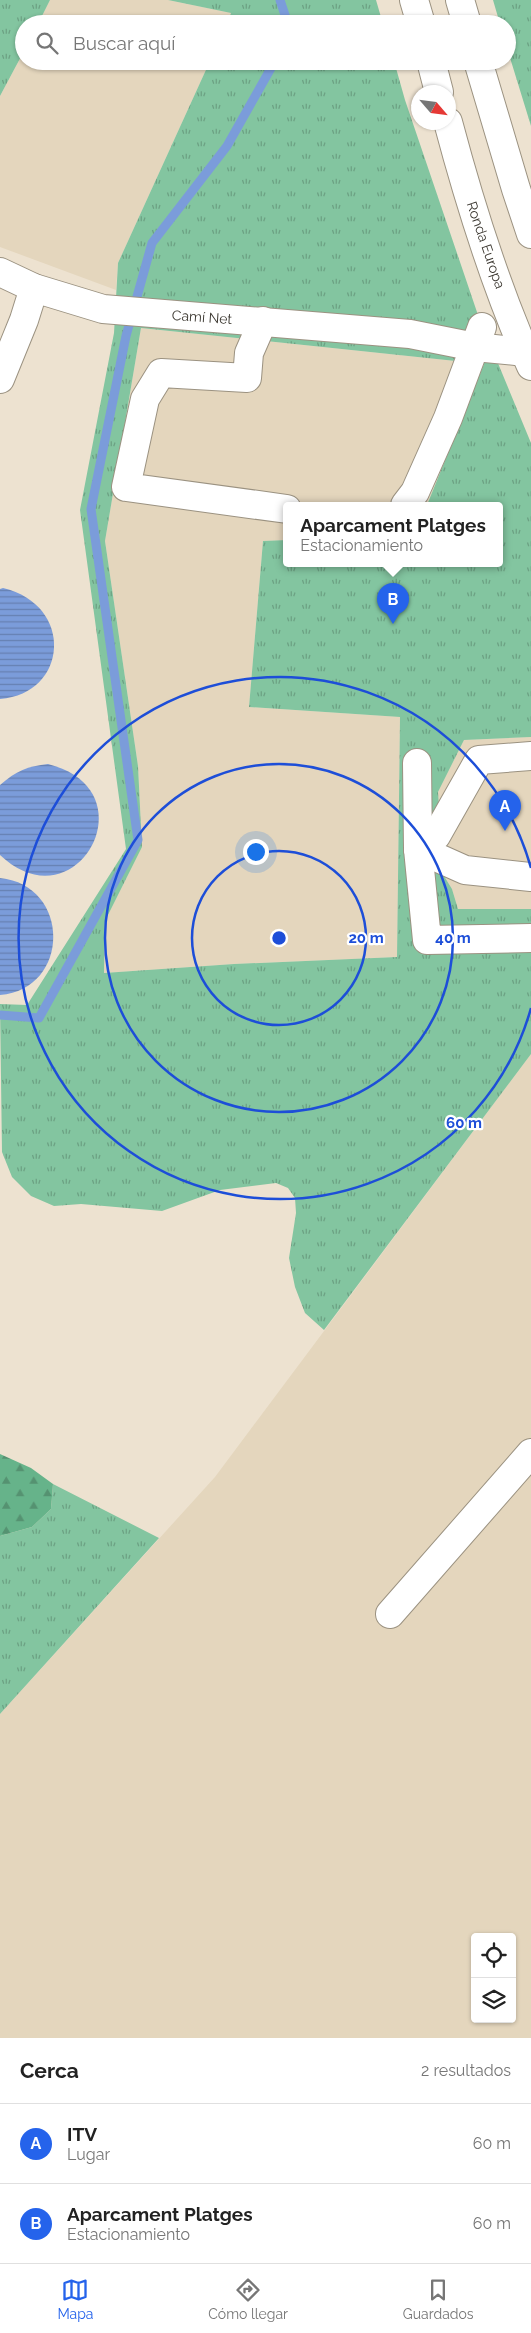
<!DOCTYPE html>
<html lang="es">
<head>
<meta charset="utf-8">
<style>
	:root { --surface:#fff; --page:#f6f6f6; --text:#222; --muted:#767676; --line:#e0e0e0; --accent:#2563eb }
	body { margin:0; font-family:Raleway,sans-serif; background:var(--page); color:var(--text) }
	.controls { position:absolute; right:15px; bottom:15px; display:grid; overflow:hidden; border-radius:5px; box-shadow:0 1px 4px #0004 }
	.controls button { width:45px; height:45px; display:grid; place-items:center; padding:0; border:0; border-bottom:1px solid var(--line); background:var(--surface); color:var(--text); font:25px sans-serif }
	.compass { position:absolute; left:411px; top:85px; width:45px; height:45px; border-radius:50%; background:var(--surface); box-shadow:0 1px 4px #0004; rotate:118deg }
	.you { position:absolute; left:255px; top:851px; width:18px; height:18px; margin:-12px; border:4px solid #fff; border-radius:50%; background:#1a73e8; box-shadow:0 0 0 8px #1a73e833 }
	.badge { display:grid; place-items:center; width:32px; height:32px; border-radius:50%; background:var(--accent); color:#fff; font-size:16px; font-weight:700 }
	.pin { position:absolute; translate:-50% -41px; filter:drop-shadow(0 1px 2px #0008) }
	.pin::after { content:''; position:absolute; top:26px; width:18px; height:15px; background:inherit; clip-path:polygon(0 0,100% 0,50% 100%) }
	.popup { position:absolute; left:283px; top:502px; width:220px; height:65px; box-sizing:border-box; display:grid; place-content:center; border-radius:5px; background:var(--surface); filter:drop-shadow(0 1px 4px #0005); font-size:16px; white-space:nowrap; color:var(--muted) }
	.popup b { font-size:19px; color:var(--text) }
	.popup::after { content:''; position:absolute; left:50%; top:100%; margin-left:-10px; border:10px solid transparent; border-top-color:var(--surface) }
	.list { margin:0; padding:0; list-style:none }
	h2 { display:flex; justify-content:space-between; align-items:center; height:65px; margin:0; padding:0 20px; font-size:21px }
	h2 small { font-size:16px; font-weight:400; color:var(--muted) }
	.list li { display:grid; grid-template-columns:32px 1fr auto; gap:15px; align-items:center; box-sizing:border-box; height:80px; padding:0 20px; border-top:1px solid var(--line) }
	.list b { display:block; font-size:19px; white-space:nowrap }
	.list p { margin:0; font-size:16px; white-space:nowrap; color:var(--muted) }
	.list em { font-size:16px; font-style:normal; color:var(--muted) }
	.icon { flex:none; width:28px; height:28px; fill:none; stroke:currentColor; stroke-width:2; stroke-linecap:round; stroke-linejoin:round }
	.map { position:relative; flex:none; width:531px; height:2038px; overflow:hidden }
	.search { position:absolute; background:var(--surface); box-shadow:0 1px 4px #0004; left:15px; right:15px; top:15px; height:55px; display:flex; align-items:center; gap:12px; box-sizing:border-box; padding:0 18px; border-radius:28px; color:var(--muted); font-size:19px }
	.sheet { height:225px; background:var(--surface) }
	nav { display:flex; justify-content:space-around; align-items:center; box-sizing:border-box; height:70px; border-top:1px solid var(--line); background:var(--surface); font-size:14px; color:var(--muted) }
	nav a { display:grid; justify-items:center; gap:2px }
	nav .on { color:var(--accent) }
	.map>svg:first-child { display:block }
	.built { fill:#e4d6bd; fill-rule:evenodd }
	.grass { fill:url(#grass-tufts); fill-rule:evenodd }
	.forest { fill:url(#forest-firs) }
	.water { fill:url(#water-rules) }
	.lines { fill:none; stroke-linecap:round; stroke-linejoin:round }
	.stream { stroke:#7b9cda; stroke-width:9 }
	.minor-casing { stroke:#9b9281; stroke-width:30 }
	.minor { stroke:#fff; stroke-width:28 }
	.ring { fill:none; stroke:#1d4ed8; stroke-width:2.5 }
	.labels { text-anchor:middle; stroke-width:4.5; stroke-linejoin:round; paint-order:stroke }
	.street-label { font-size:14px; fill:#3a362f; stroke:#fff }
	.centre { fill:#1d4ed8; stroke:#fff; stroke-width:2.5 }
	.ring-label { font-size:15px; text-anchor:middle; font-weight:bold; fill:#1d4ed8; stroke:#fff; stroke-width:4.5; stroke-linejoin:round; paint-order:stroke }
</style>
</head>
<body>
<div class="map">
<svg width="531" height="2038" viewBox="0 0 531 2038">
	<defs>
		<pattern id="grass-tufts" width="24" height="20" patternUnits="userSpaceOnUse" patternTransform="scale(1.25)"><rect width="24" height="20" fill="#83c5a0"/><path d="M3 7l-1-3M5 7V3M7 7l1-3M15 17l-1-3M17 17v-4M19 17l1-3" fill="none" stroke="#6ca183"/></pattern>
		<pattern id="forest-firs" width="22" height="20" patternUnits="userSpaceOnUse" patternTransform="scale(1.25)"><rect width="22" height="20" fill="#66b38a"/><path d="M5 1l3.5 6h-7zM16 11l3.5 6h-7z" fill="#559271"/></pattern>
		<pattern id="water-rules" width="6" height="5" patternUnits="userSpaceOnUse" patternTransform="scale(1.25)"><rect width="6" height="5" fill="#7b9cda"/><path d="M0 2.5h6" fill="none" stroke="#6680b1"/></pattern>
	</defs>
	<rect width="100%" height="100%" fill="#ede2d0"/>
	<g class="built">
		<path d="M50 0H168L232 13 227 24H38Z"/>
		<path d="M24 51V61H210L118 263 116 290 0 247V96Z"/>
		<path d="M141 328 484 364 427 505H287V540L263 541 249 707 400 717 397 957 234 964 104 973 105 921 142 847 138 766 105 541Z"/>
		<path d="M531 737V909H458L452 889 444 876 438 792 464 740Z"/>
		<path d="M531 1054V2038H0V1714L215 1477ZM475 1937H512V2019H475Z"/>
	</g>
	<g class="grass">
		<path d="M0 0H50L38 24H24V51L0 96Z"/>
		<path d="M168 0H376L383 24H227L231 13Z"/>
		<path d="M493 0H531V126L507 48V24H500Z"/>
		<path d="M210 61H394L405 100 478 315 531 443V737L464 740 438 792 444 876 452 889 458 909H531V1054L324 1330 305 1313 295 1287 289 1258 296 1213 295 1198 288 1188 276 1183 220 1190 162 1211 81 1204 54 1206 31 1196 12 1177 2 1152 0 1004 27 1005 126 849 80 510 114 333 118 263ZM141 328 484 364 427 505H499V563H287V540L263 541 249 707 400 717 397 957 234 964 104 973 105 921 142 847 138 766 105 541Z"/>
		<path d="M53 1484 159 1538 0 1714V1536L32 1527 51 1509Z"/>
	</g>
	<path class="forest" d="M0 1454 31 1468 53 1484 51 1509 32 1527 0 1536Z"/>
	<g class="water">
		<path d="M3 588C75 605 68 694 0 699V589Z"/>
		<path d="M48 764C152 790 76 927 0 855V785C16 771 28 766 48 764Z"/>
		<path d="M0 878C71 885 71 989 0 995Z"/>
	</g>
	<g class="lines">
		<g class="stream">
			<path d="M280 0 288 24"/>
			<path d="M0 1015 39 1018 138 840 91 509 126 336 152 243 227 146 275 61"/>
		</g>
		<g class="minor-casing">
			<g id="minor">
				<path d="M414 0 421 24"/>
				<path d="M460 0 467 24"/>
				<path d="M431 61 439 92"/>
				<path d="M478 61 516 189 531 234"/>
				<path d="M448 122C470 205 496 288 531 366"/>
				<path d="M0 272 34 288 103 309 410 334 475 347 525 352"/>
				<path d="M263 321 249 353 247 378 161 373 145 399 126 487 287 509"/>
				<path d="M0 379 24 320 34 288"/>
				<path d="M405 505 415 492 448 418 482 327"/>
				<path d="M417 763 418 849 427 940 531 938"/>
				<path d="M418 849 436 836 479 760 531 756"/>
				<path d="M418 849 465 870 531 877"/>
				<path d="M390 1614 531 1453"/>
			</g>
		</g>
		<use href="#minor" class="minor"/>
	</g>
	<g class="ring">
		<circle cx="279" cy="938" r="87"/>
		<circle cx="279" cy="938" r="174"/>
		<path d="M531 1008A261 261 0 1 1 531 868"/>
	</g>
	<g class="labels">
		<g class="street-label">
			<text transform="translate(486 245) rotate(71)" y="5">Ronda Europa</text>
			<text transform="translate(202 317) rotate(4)" y="5">Camí Net</text>
		</g>
	</g>
	<circle cx="279" cy="938" r="8" class="centre"/>
	<g class="ring-label">
		<text x="366" y="943">20 m</text>
		<text x="453" y="943">40 m</text>
		<text x="464" y="1128">60 m</text>
	</g>
</svg>
<div class="controls">
<button><svg class="icon" aria-label="locate" viewBox="0 0 24 24"><circle cx="12" cy="12" r="6"/><path d="M12 2v4M12 18v4M2 12h4M18 12h4"/></svg></button>
<button><svg class="icon" aria-label="layers" viewBox="0 0 24 24"><path d="M12 4l9 5-9 5-9-5zM3 14l9 5 9-5"/></svg></button>
</div>
<svg class="compass" viewBox="-18 -18 36 36"><path d="M0-13l5 13h-10z" fill="#e53935"/><path d="M0 13l5-13h-10z" fill="#767676"/></svg>
<div class="you"></div>
<div class="pin badge" style="left:505px;top:831px">A</div>
<div class="pin badge" style="left:393px;top:624px">B</div>
<div class="popup"><b>Aparcament Platges</b>Estacionamiento</div>
<div class="search"><svg class="icon" aria-label="search" viewBox="0 0 24 24"><circle cx="10" cy="10" r="6"/><path d="M15 15l6 6"/></svg>Buscar aquí</div>
</div>
<section class="sheet">
<h2>Cerca<small>2 resultados</small></h2>
<ul class="list">
<li><span class="badge">A</span><div><b>ITV</b><p>Lugar</p></div><em>60 m</em></li>
<li><span class="badge">B</span><div><b>Aparcament Platges</b><p>Estacionamiento</p></div><em>60 m</em></li>
</ul>
</section>
<nav>
<a class="on"><svg class="icon" aria-label="map" viewBox="0 0 24 24"><path d="M3 6l6-2 6 2 6-2v14l-6 2-6-2-6 2zM9 4v14M15 6v14"/></svg>Mapa</a>
<a><svg class="icon" aria-label="directions" viewBox="0 0 24 24"><path d="M12 3l9 9-9 9-9-9zM9 14v-3h6M13 9l2 2-2 2"/></svg>Cómo llegar</a>
<a><svg class="icon" aria-label="saved" viewBox="0 0 24 24"><path d="M7 4h10v16l-5-4-5 4z"/></svg>Guardados</a>
</nav>
</body>
</html>
